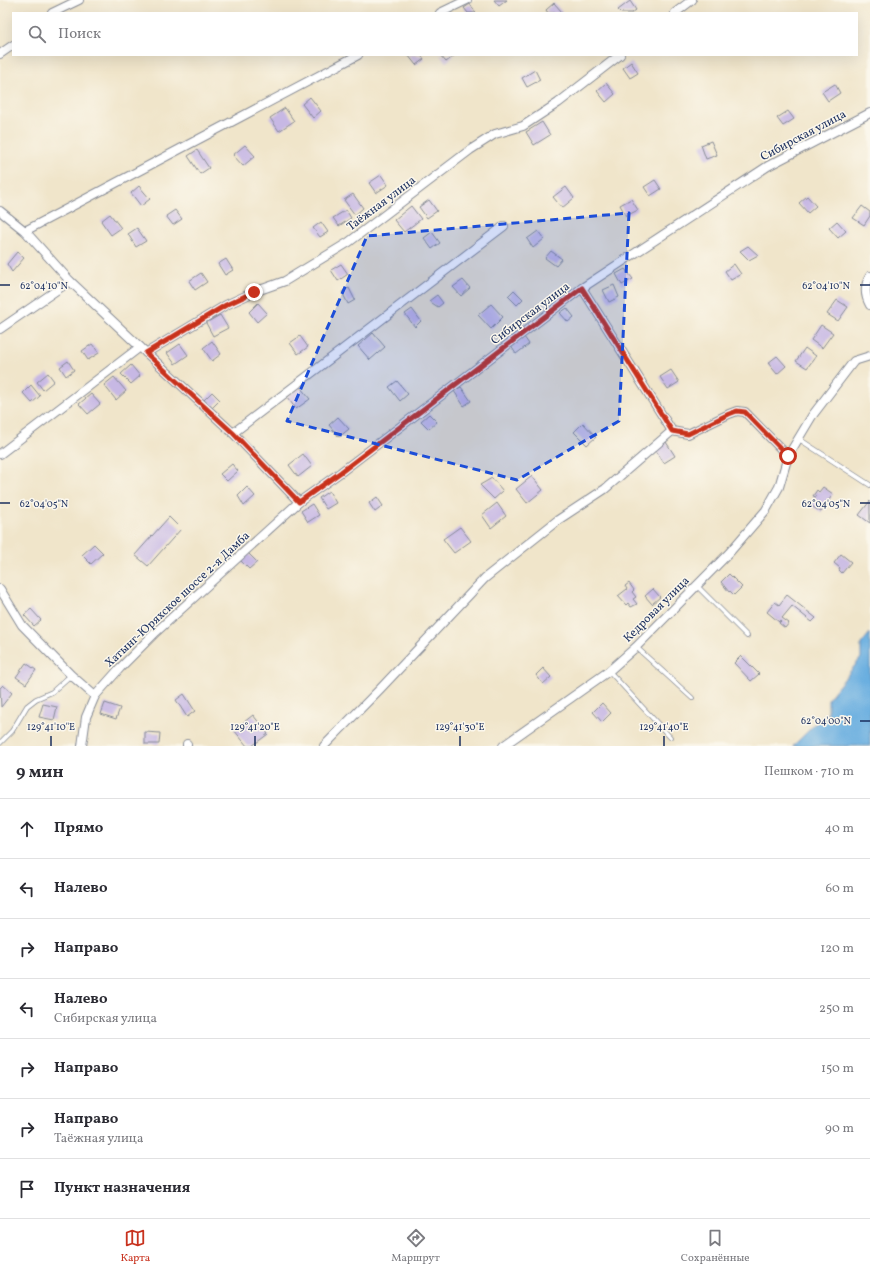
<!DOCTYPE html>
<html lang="ru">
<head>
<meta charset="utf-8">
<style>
	:root { --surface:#fff; --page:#f7f7f7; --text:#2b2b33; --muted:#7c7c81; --line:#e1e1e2; --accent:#c8321e }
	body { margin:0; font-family:Vollkorn,serif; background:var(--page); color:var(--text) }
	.stop { position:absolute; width:12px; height:12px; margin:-9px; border:3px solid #c8321e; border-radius:50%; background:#fff }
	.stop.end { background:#c8321e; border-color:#fff; box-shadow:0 1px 4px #0008 }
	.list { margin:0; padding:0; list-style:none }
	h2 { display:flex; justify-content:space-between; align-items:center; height:52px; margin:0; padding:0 16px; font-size:17px }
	h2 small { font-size:13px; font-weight:400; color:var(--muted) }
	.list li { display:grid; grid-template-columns:26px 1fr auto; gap:12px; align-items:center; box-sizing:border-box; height:60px; padding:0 16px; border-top:1px solid var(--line) }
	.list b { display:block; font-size:15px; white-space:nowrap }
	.list p { margin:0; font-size:13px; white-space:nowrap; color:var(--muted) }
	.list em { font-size:13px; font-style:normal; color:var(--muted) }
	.icon { flex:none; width:22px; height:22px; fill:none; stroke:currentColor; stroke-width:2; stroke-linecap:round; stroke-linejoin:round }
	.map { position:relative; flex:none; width:870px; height:746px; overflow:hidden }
	.search { position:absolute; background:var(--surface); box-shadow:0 4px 16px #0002; left:12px; right:12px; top:12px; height:44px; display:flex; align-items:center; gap:10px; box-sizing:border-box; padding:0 14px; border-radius:0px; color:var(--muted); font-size:15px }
	.sheet { height:472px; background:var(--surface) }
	nav { display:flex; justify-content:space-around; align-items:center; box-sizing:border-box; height:56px; border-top:1px solid var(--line); background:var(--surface); font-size:11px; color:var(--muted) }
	nav a { display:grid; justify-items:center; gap:2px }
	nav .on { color:var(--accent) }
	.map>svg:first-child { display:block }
	.water { fill:#6aafe0; stroke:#426f9f }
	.building { fill:#c7b8e4 }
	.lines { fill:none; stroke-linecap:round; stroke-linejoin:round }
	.lane-casing { stroke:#868a94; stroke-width:5.5 }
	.street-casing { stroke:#868a94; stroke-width:10 }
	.lane { stroke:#fff; stroke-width:4 }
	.street { stroke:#fff; stroke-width:8 }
	.route { stroke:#c8321e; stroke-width:5 }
	.marked { fill:#1d4ed8; fill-opacity:0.2; stroke:#1d4ed8; stroke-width:3; stroke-dasharray:8 5; stroke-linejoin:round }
	.ticks { fill:none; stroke:#1b2f5e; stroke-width:1.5 }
	.labels { text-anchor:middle; stroke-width:3; stroke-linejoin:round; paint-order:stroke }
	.street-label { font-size:12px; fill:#1b2f5e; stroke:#fbf7ec }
	.ticks-label { font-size:10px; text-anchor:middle; fill:#1b2f5e; stroke:#fbf7ec; stroke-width:3; stroke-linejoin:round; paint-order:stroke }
</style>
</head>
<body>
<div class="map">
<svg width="870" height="746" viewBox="0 0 870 746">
	<rect width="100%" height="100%" fill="#fbf7ec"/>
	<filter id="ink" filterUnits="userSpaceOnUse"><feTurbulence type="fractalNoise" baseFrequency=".025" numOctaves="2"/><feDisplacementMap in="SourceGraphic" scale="8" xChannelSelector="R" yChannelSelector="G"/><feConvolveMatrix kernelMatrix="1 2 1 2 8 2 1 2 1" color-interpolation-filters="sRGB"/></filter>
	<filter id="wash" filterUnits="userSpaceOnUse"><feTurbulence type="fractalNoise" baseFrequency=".012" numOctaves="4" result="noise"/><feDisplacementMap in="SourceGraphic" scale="16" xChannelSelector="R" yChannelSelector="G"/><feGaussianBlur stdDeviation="0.9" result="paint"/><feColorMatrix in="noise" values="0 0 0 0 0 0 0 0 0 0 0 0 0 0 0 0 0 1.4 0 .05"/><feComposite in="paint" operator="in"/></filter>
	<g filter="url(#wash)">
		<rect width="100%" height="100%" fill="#f0e5ca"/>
		<path class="water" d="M870 633V746H793L824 715H828V699L861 658V644Z"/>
		<g id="blocks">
			<g class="building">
				<path d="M494 0H507L499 6Z"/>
				<path d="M630 1 636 10 632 13H621L618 10Z"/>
				<path d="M554 3 562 12 561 13H548L546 10Z"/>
				<path d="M470 4 476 13H468L464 8Z"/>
				<path d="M408 55H421L424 59 416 65Z"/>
				<path d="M440 55H453L454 56 446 62Z"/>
				<path d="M631 62 638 73 630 78 623 68Z"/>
				<path d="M535 70 540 80 527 87 522 78Z"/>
				<path d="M606 83 615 94 606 102 597 91Z"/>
				<path d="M835 84 840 93 828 101 822 92Z"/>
				<path d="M310 97 321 111 313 118 302 104Z"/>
				<path d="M285 108 294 121 279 131 270 118Z"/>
				<path d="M788 111 794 119 783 126 777 118Z"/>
				<path d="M542 122 550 135 534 145 526 132Z"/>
				<path d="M711 141 717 155 706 159 701 145Z"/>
				<path d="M245 145 255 156 243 166 233 155Z"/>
				<path d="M197 150 209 168 200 174 188 156Z"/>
				<path d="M381 175 388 185 376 193 369 183Z"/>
				<path d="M655 180 661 189 650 196 644 187Z"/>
				<path d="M139 186 150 199 141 206 131 193Z"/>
				<path d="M566 187 574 198 562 208 553 197Z"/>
				<path d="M353 194 363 208 355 215 344 200Z"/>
				<path d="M807 196 816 206 808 213 799 203Z"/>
				<path d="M631 199 638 210 626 216 620 205Z"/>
				<path d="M429 200 437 211 427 218 419 207Z"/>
				<path d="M411 206 421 219 404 232 394 220Z"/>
				<path d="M862 206 870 212V216L864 225 853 218Z"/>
				<path d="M175 210 182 219 173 225 166 216Z"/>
				<path d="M346 210 351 218 339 226 333 218Z"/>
				<path d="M110 214 121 228 111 235 101 221Z"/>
				<path d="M837 221 846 231 838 238 829 228Z"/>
				<path d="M321 222 328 232 320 237 313 228Z"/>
				<path d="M137 228 146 241 136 247 128 234Z"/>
				<path d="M538 231 544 239 533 248 527 239Z"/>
				<path d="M432 232 440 243 432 249 424 238Z"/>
				<path d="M748 246 758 255 749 260 740 251Z"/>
				<path d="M551 251 562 259 556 266 545 258Z"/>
				<path d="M17 252 24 258 12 272 7 264Z"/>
				<path d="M226 259 233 270 225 275 218 264Z"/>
				<path d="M341 264 348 274 338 281 331 270Z"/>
				<path d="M734 264 741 274 731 280 725 271Z"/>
				<path d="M625 269 633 279 622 285 616 274Z"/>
				<path d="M201 273 207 282 195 290 189 281Z"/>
				<path d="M463 280 470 288 461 296 453 287Z"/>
				<path d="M614 285 619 297 609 302 603 290Z"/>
				<path d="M349 288 355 300 348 304 342 292Z"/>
				<path d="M514 290 523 299 517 305 508 296Z"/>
				<path d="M437 295 443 303 438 307 429 301Z"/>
				<path d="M837 300 848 307 838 321 827 314Z"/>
				<path d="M258 303 267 313 257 322 249 312Z"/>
				<path d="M491 304 503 317 491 329 478 315Z"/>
				<path d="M567 308 574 317 568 322 560 313Z"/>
				<path d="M412 309 421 321 415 327 405 314Z"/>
				<path d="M220 315 228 328 213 336 206 323Z"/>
				<path d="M821 325 833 333 822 348 811 340Z"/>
				<path d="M373 333 385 347 370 360 358 346Z"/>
				<path d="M300 336 308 347 298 354 290 343Z"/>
				<path d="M524 337 529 344 516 354 511 346Z"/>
				<path d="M212 341 221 354 212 361 203 348Z"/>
				<path d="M92 344 99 353 88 360 82 351Z"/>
				<path d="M180 344 188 355 175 364 167 353Z"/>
				<path d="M805 348 816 356 807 368 796 361Z"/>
				<path d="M777 356 786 366 777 374 768 363Z"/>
				<path d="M68 361 74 370 66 376 60 367Z"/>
				<path d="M131 365 140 376 131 384 121 374Z"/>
				<path d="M671 370 679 382 668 389 660 377Z"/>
				<path d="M48 373 54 381 43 390 37 382Z"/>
				<path d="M114 377 126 391 116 400 104 385Z"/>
				<path d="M397 381 408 394 400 401 389 387Z"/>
				<path d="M31 385 40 396 32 403 23 393Z"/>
				<path d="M300 387 310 399 296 409 287 397Z"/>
				<path d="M461 387 471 401 464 406 454 391Z"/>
				<path d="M212 392 220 400 212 408 204 400Z"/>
				<path d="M91 394 100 404 88 414 79 404Z"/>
				<path d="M429 414 437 422 429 429 421 421Z"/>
				<path d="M338 417 349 429 339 437 329 425Z"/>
				<path d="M583 423 596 437 587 445 574 432Z"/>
				<path d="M666 442 675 456 664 463 655 449Z"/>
				<path d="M303 454 312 466 298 477 289 465Z"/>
				<path d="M232 464 238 471 227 481 220 474Z"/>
				<path d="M532 476 543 490 527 503 516 489Z"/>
				<path d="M492 478 503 491 494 499 480 485Z"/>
				<path d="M247 487 255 496 244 506 238 496Z"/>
				<path d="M823 487 833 494 821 512 810 505 816 497 813 496 817 490 819 492Z"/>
				<path d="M329 491 336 503 326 509 319 498Z"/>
				<path d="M377 497 383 506 375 512 369 503Z"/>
				<path d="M870 501V523L859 515Z"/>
				<path d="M497 503 506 516 491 528 482 515Z"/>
				<path d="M312 504 319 515 308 522 301 511Z"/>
				<path d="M169 517 181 529 148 566 135 555Z"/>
				<path d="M460 527 471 541 454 553 443 539Z"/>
				<path d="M94 544 103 553 91 564 82 555Z"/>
				<path d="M248 553 257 562 249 569 240 560Z"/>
				<path d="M841 554 851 562 842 573 839 570 840 568 834 563Z"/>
				<path d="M729 574 742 587 734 595 730 591 729 592 721 582Z"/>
				<path d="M629 583 634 590 632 592 636 597 633 599 637 604 631 607 628 603 626 605 618 596 627 589 625 586Z"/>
				<path d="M653 589 660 597 652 604 645 596Z"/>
				<path d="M787 595 816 618 812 622 792 606 782 618 789 623 785 628 779 623 781 621 780 620 779 622 767 612 775 602 779 605Z"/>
				<path d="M31 609 41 620 34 626 24 615Z"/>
				<path d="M741 656 759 674 751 681 734 663Z"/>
				<path d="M26 663 36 670 26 684 16 677Z"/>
				<path d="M543 668 551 677 543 684 536 675Z"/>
				<path d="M3 685 12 693 1 707 0 688Z"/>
				<path d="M184 694 195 711 187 717 176 700Z"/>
				<path d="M105 703 120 708 116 719 101 714Z"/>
				<path d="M602 703 611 713 602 722 593 712Z"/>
				<path d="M43 704 57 707 54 720 39 717Z"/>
				<path d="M253 715 268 734 252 746H247L234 730Z"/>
				<path d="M145 732 160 733 159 744H145Z"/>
			</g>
		</g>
	</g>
	<g filter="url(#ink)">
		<use href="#blocks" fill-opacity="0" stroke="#868a94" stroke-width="1"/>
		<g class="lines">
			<g class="lane-casing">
				<g id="lane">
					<path d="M799 439 870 485"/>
					<path d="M697 586 747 636"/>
					<path d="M636 647 692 698"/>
					<path d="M609 671 670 737"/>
					<path d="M0 743 12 731 27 706 36 699 52 692 71 675"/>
				</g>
			</g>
			<g class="street-casing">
				<g id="street">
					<path d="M52 13 79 0"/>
					<path d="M440 13 467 0"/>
					<path d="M675 13 692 0"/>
					<path d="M0 54 13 45"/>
					<path d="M0 211 25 231 70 281 140 347 233 433 299 502"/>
					<path d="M25 231 358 55"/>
					<path d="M870 276C864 286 865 296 870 305"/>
					<path d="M582 288 672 431"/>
					<path d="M0 329 70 281"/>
					<path d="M146 353 226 305 254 292 285 281 349 242 470 150 495 134 523 126 558 103 620 55"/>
					<path d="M233 433 504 226"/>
					<path d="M0 454 140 347"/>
					<path d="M0 589 22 625 71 675 95 696"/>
					<path d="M82 746 86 717 95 696 120 668 156 632 299 502 341 472 582 288 768 166 870 113"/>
					<path d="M187 746V744"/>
					<path d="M324 746 380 689 485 578 558 520 605 489 672 431 688 434 729 414 737 411 745 412 788 456"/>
					<path d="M503 746 609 671 636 647 729 553 766 510 779 487 788 456 812 416 854 361 870 356"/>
				</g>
			</g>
			<use href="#lane" class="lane"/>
			<use href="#street" class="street"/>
		</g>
	</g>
	<g class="lines" filter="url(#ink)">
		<path class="route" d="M254 292 226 305 146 353 233 433 299 502 341 472 582 288 672 431 688 434 729 414 737 411 745 412 788 456"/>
	</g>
	<path class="marked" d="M629 213 619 421 517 480 287 421 367 236Z"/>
	<path class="ticks" d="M0 285H10M860 285H870M0 503H10M860 503H870M860 721H870M51 736V746M255 736V746M460 736V746M664 736V746"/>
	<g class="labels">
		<g class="street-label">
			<text transform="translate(803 135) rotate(-28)" y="4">Сибирская улица</text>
			<text transform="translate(381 203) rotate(-37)" y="4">Таёжная улица</text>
			<text transform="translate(530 313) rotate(-37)" y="4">Сибирская улица</text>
			<text transform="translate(177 599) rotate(-43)" y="4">Хатынг-Юряхское шоссе 2-я Дамба</text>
			<text transform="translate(656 609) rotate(-45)" y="4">Кедровая улица</text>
		</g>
	</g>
	<g class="ticks-label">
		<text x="44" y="289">62°04'10"N</text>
		<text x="826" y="289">62°04'10"N</text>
		<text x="44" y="507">62°04'05"N</text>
		<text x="826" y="507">62°04'05"N</text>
		<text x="826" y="724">62°04'00"N</text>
		<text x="51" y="730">129°41'10"E</text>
		<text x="255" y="730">129°41'20"E</text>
		<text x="460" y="730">129°41'30"E</text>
		<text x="664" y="730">129°41'40"E</text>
	</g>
</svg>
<div class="stop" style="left:788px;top:456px"></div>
<div class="stop end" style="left:254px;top:292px"></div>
<div class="search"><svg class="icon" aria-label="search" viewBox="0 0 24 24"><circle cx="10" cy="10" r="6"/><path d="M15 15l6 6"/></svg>Поиск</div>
</div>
<section class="sheet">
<h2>9 мин<small>Пешком · 710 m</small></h2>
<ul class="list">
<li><svg class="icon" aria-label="ahead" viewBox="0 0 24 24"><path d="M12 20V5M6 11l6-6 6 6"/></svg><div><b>Прямо</b></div><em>40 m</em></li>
<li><svg class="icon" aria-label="left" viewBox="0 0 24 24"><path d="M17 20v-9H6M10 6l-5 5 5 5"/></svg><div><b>Налево</b></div><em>60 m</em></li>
<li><svg class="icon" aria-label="right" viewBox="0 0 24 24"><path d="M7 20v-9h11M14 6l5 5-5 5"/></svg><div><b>Направо</b></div><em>120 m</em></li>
<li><svg class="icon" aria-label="left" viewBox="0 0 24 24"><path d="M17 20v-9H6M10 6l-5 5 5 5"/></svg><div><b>Налево</b><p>Сибирская улица</p></div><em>250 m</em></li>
<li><svg class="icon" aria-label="right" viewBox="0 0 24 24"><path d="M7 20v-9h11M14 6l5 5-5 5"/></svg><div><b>Направо</b></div><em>150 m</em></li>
<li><svg class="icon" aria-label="right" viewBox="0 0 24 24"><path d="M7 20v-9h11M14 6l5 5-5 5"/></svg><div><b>Направо</b><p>Таёжная улица</p></div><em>90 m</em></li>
<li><svg class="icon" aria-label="arrive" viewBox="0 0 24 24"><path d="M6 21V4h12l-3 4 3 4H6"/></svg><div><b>Пункт назначения</b></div></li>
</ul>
</section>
<nav>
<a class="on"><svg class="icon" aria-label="map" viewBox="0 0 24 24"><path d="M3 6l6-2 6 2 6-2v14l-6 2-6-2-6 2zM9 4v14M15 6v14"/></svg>Карта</a>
<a><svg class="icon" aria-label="directions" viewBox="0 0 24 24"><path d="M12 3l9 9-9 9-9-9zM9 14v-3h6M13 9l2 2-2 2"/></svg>Маршрут</a>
<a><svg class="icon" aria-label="saved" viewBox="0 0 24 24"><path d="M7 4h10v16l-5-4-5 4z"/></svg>Сохранённые</a>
</nav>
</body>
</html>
